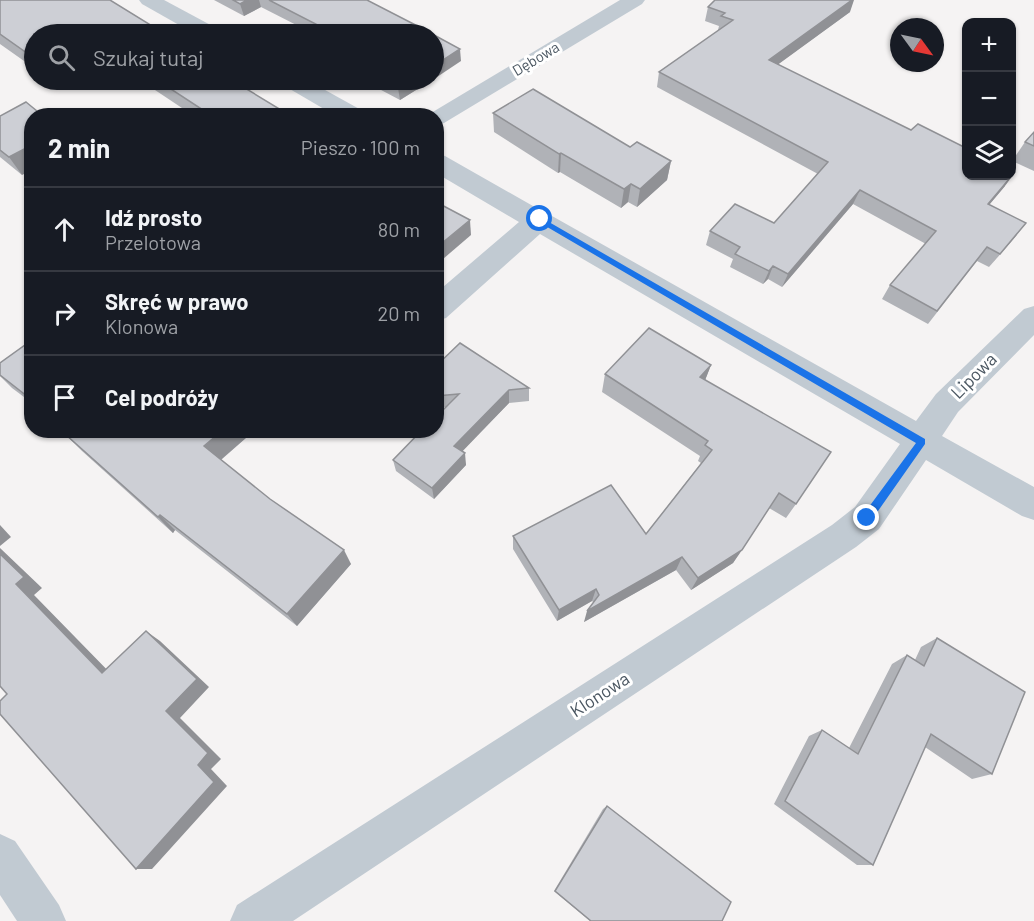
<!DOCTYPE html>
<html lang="pl">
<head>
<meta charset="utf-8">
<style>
	:root { --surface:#171b24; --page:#20242c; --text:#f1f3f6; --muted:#9ea1a6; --line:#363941 }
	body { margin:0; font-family:Barlow,sans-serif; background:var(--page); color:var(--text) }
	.controls { position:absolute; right:18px; top:18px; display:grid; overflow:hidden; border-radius:12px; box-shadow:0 2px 4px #0004 }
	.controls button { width:54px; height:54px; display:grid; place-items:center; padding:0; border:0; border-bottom:2px solid var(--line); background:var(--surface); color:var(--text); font:30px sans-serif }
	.compass { position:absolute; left:890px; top:18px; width:54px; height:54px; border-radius:50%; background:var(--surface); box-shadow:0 2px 4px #0004; rotate:123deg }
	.stop { position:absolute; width:18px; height:18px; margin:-14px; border:4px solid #1a73e8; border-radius:50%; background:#fff }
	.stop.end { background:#1a73e8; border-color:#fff; box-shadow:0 2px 6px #0008 }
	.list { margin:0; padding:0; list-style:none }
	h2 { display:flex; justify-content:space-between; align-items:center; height:78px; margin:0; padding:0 24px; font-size:26px }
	h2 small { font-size:20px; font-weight:400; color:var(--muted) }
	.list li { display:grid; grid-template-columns:39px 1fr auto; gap:18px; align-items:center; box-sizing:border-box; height:84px; padding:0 24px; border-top:2px solid var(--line) }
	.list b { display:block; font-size:22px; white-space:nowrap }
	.list p { margin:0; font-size:20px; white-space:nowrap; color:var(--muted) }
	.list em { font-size:20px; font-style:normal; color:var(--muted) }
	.icon { flex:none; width:33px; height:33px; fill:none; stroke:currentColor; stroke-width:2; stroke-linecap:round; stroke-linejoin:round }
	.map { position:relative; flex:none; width:1034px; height:921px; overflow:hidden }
	.search { position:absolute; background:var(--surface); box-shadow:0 2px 4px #0004; left:24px; top:24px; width:420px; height:66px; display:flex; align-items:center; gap:15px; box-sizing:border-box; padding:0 21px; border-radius:33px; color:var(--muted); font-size:22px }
	.panel { position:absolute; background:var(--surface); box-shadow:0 2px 4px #0004; left:24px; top:108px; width:420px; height:330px; border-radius:24px }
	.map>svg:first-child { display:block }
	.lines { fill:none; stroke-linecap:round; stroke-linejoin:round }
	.minor { fill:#c1cad2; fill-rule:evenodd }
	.wall { fill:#b0b2b7 }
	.shaded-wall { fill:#909195 }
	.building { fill:#cdcfd5; stroke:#909195; stroke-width:1.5 }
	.route { fill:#1a73e8 }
	.labels { text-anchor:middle; stroke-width:6; stroke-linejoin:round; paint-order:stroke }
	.far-street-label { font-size:15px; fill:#4a5661; stroke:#fff }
	.street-label { font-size:18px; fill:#4a5661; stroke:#fff }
</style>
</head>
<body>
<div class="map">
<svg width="1034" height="921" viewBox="0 0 1034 921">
	<rect width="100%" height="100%" fill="#f5f3f3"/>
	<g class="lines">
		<g class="minor">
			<path d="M139 0H164L218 29 221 34H195L142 4Z"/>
			<path d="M620 0H645L642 4 444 123 436 125V116H426Z"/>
			<path d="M280 80H307L363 111 367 116H336L283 85Z"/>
			<path d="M436 154 445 156 540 210 549 212 552 216 916 421 936 394 1024 309 1034 306V335L958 412 942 436 1034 487V520L1022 516 926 460 879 529 856 547 293 921H230L237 905 832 525 855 507 900 444 540 234 446 318 436 321V293L519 222 436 173Z"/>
			<path d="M0 834 15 841 59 905 66 921H17L0 895Z"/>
		</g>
	</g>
	<g class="wall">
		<path d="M0 0 149 24 153 33 34 34V68L0 44Z"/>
		<path d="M214 0H369L368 1 433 34H314L261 7 244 16Z"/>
		<path d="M708 7 850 12 778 64 1005 186 989 205 1015 237 989 267 977 261 928 324 882 299 890 285 926 244 853 204 782 287 768 279 763 284 730 267 733 259 706 245 710 231 774 223 818 174 657 87 659 72 719 30H718L719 26 705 21Z"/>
		<path d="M140 80H225L236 87 191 114Z"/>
		<path d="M365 80H432L400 100 366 82Z"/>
		<path d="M493 113 630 147 671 161 667 180 637 207 628 202 621 208 560 172 558 173 494 132Z"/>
		<path d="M0 116 22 175 0 157Z"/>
		<path d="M1034 132V171L1012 161 1025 142Z"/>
		<path d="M32 340V403L12 388 0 376V363Z"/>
		<path d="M711 365 705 380 796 504 786 518 769 508 733 563 691 590 676 570 584 622 594 603 592 601 557 621 513 549V536L646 534 701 463 698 461 700 456 602 392 605 374Z"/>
		<path d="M436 366 529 388V401L509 403 462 451 466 465 434 499 396 471 393 460 446 407 436 408Z"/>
		<path d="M66 430H255L221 460 351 564 297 626 175 530 173 533 82 451 65 434 67 432Z"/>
		<path d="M937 638 992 774 972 779 925 747 873 865H857L774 804 809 736 822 730 849 748 892 664 907 655 915 660 921 647Z"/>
		<path d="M607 806 722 921H590L554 891 603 809Z"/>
	</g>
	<g class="shaded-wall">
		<path d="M247 0H259L261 7 244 16 240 4Z"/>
		<path d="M852 0H854L850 12 765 74 769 60Z"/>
		<path d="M149 24 153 34 143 26Z"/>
		<path d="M460 49 461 61 434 79V66Z"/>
		<path d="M411 80H432L400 100 398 88Z"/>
		<path d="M32 145V170L22 175 9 157Z"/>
		<path d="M561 153 560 172 558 173 559 154Z"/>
		<path d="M671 161 667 180 637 207 640 189Z"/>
		<path d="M1015 172 1005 186 978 218 988 204Z"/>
		<path d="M631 184 628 202 621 208 624 189Z"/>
		<path d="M860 190 853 204 782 287 788 274Z"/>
		<path d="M470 220 471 235 436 265V248Z"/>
		<path d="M1026 223 1015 237 989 267 1000 254Z"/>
		<path d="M773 266 768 279 763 284 769 271Z"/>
		<path d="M711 365 704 383 700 377Z"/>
		<path d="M509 390V403L456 458 454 446Z"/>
		<path d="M223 430H255L217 463 204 446Z"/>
		<path d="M465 453 466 465 434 499 432 488Z"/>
		<path d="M160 515 175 530 173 533 158 517Z"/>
		<path d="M0 525 11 537 0 546Z"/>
		<path d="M0 548 42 588 34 595 118 681 102 673 16 584 0 554Z"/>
		<path d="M344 550 351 564 297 626 287 614Z"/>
		<path d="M742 550 733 563 691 590 698 578Z"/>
		<path d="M682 557 676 570 584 622 587 611Z"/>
		<path d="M596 589 592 601 557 621 559 610Z"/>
		<path d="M146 631 160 641 209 687 180 718 221 759 211 769 227 786 152 869H136L198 765 166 711Z"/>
	</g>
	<g class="building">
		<path d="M0 0H110L149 24 143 26 155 34H34V58L0 34Z"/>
		<path d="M233 0H247L240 4Z"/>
		<path d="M269 0H367L433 34H335Z"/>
		<path d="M715 0H852L769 60 911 130 918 124 966 148V176H1011V170L1015 172 988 204 1026 223 1000 254 987 247 937 311 890 285 936 231 860 190 788 274 773 266 769 271 735 254 740 247 710 231 735 204 774 223 828 162 659 72 733 20 721 16 725 13 708 7Z"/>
		<path d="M434 35 460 49 434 66Z"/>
		<path d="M157 80H225L236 87 240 85 291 116H187L200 108Z"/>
		<path d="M382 80H411L398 88Z"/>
		<path d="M533 89 630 147 637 142 671 161 640 189 631 184 624 189 561 153 559 154 493 113Z"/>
		<path d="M26 102 43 116H32V145L9 157 0 150V116Z"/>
		<path d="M1034 132V146L1025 142Z"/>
		<path d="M436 202 470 220 436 248Z"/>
		<path d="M649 328 711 365 700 377 831 452 796 504 779 493 742 550 698 578 682 557 587 611 599 595 596 589 559 610 513 536 611 485 646 534 712 450 705 445 708 441 605 374Z"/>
		<path d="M32 340V400L0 375V363Z"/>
		<path d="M460 343 529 388 509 390 454 446 465 453 432 488 393 460 422 430H436V417L459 394 436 396V366Z"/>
		<path d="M69 430H223L204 446 270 499 344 550 287 614 160 515 158 517 65 434Z"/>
		<path d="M0 554 24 577 16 584 102 673 146 631 197 679 166 711 208 753 198 765 214 782 136 869 0 714V701L7 694 0 686Z"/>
		<path d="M937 638 1025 692 992 774 931 734 873 865 785 801 822 730 858 754 907 655 924 666Z"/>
		<path d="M607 806 731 902 722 921H591L555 891Z"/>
	</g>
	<path class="route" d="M537 218H542L925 439V444L871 521H863V515L916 443 537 221Z"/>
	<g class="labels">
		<g class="far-street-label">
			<text transform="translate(536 59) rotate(-31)" y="5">Dębowa</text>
		</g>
		<g class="street-label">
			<text transform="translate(974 376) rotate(-45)" y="6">Lipowa</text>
			<text transform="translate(600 695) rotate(-33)" y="6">Klonowa</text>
		</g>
	</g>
</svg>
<div class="controls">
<button>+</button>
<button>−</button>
<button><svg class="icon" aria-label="layers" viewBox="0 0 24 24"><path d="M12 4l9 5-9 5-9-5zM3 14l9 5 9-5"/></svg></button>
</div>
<svg class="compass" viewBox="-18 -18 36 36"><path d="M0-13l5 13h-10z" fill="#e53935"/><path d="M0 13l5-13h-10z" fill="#9ea1a6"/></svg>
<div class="stop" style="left:540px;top:219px"></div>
<div class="stop end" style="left:867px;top:518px"></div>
<div class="search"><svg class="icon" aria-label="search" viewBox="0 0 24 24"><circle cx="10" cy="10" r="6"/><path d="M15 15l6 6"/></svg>Szukaj tutaj</div>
<section class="panel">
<h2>2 min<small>Pieszo · 100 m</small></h2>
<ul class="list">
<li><svg class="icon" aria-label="ahead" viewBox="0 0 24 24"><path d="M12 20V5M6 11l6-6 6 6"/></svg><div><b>Idź prosto</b><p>Przelotowa</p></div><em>80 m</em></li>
<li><svg class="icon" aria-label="right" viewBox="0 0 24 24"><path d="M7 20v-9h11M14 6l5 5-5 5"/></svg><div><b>Skręć w prawo</b><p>Klonowa</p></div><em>20 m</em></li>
<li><svg class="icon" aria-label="arrive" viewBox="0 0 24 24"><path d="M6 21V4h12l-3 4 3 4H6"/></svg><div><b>Cel podróży</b></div></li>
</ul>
</section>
</div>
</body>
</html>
